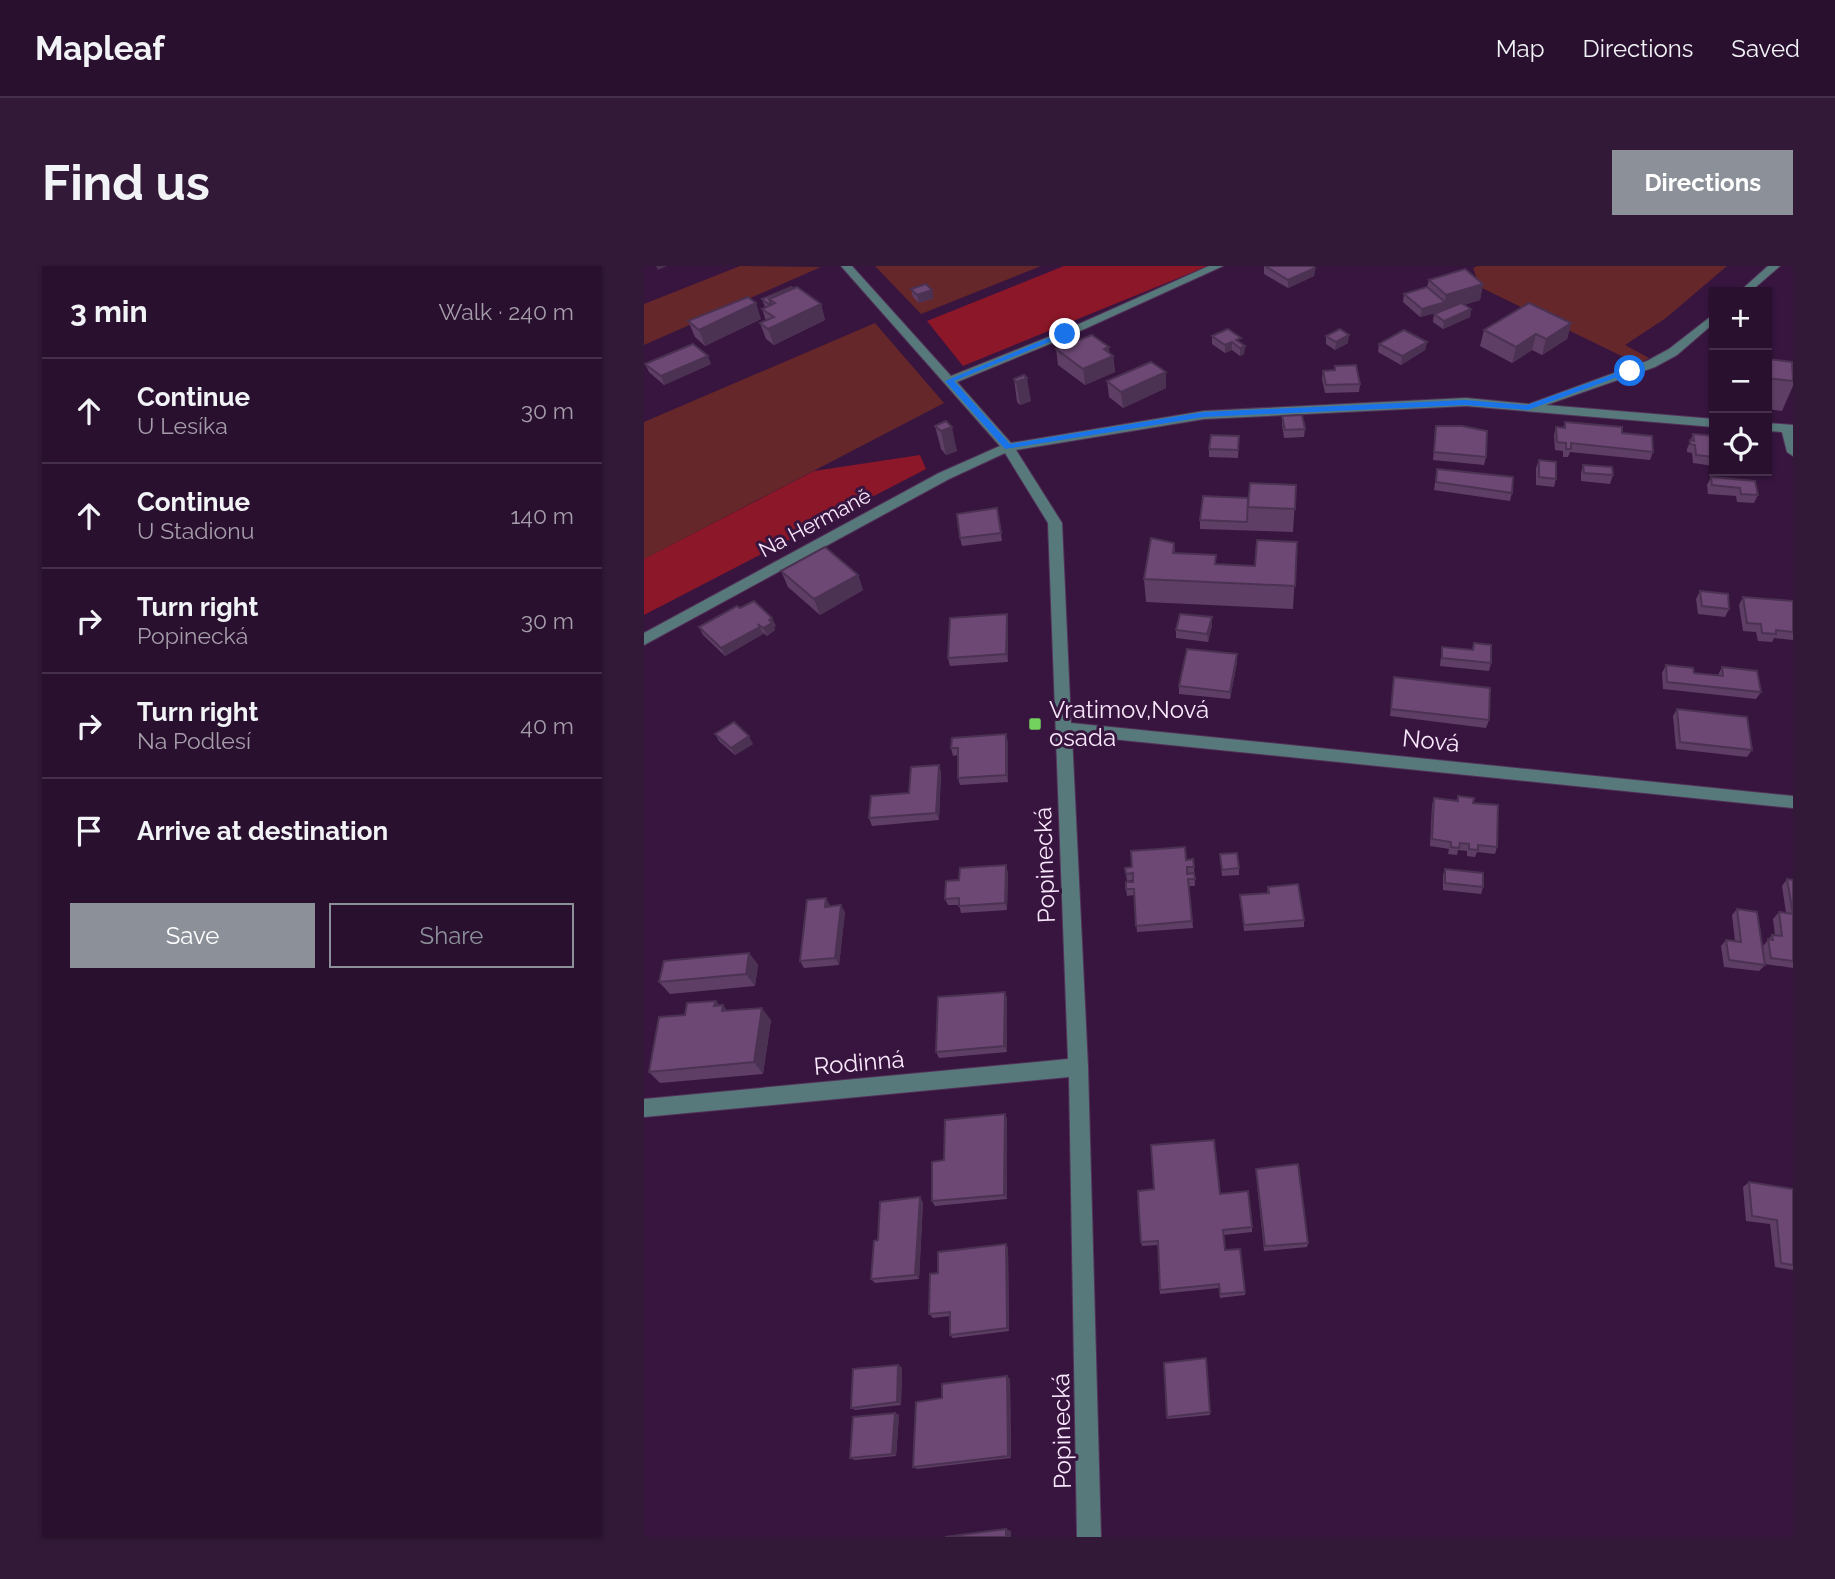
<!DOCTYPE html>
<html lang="en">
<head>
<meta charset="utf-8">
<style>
	:root { --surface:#29102f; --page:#311937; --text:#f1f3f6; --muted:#a59daa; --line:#45304b; --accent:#8c9099 }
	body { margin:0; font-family:Raleway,sans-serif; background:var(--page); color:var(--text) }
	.controls { position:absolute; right:21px; top:21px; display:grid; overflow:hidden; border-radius:0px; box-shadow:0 2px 5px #0004 }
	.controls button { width:63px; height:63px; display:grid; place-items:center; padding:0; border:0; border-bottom:2px solid var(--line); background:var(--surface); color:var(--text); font:35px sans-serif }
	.stop { position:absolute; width:21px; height:21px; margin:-16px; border:5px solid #1a73e8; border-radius:50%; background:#fff }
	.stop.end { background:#1a73e8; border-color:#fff; box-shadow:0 2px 7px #0008 }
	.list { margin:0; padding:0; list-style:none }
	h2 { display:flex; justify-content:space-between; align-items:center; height:91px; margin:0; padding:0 28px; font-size:30px }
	h2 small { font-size:23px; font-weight:400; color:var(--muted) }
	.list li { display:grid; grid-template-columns:46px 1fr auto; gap:21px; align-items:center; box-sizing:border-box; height:105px; padding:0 28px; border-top:2px solid var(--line) }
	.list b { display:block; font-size:26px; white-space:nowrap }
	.list p { margin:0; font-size:23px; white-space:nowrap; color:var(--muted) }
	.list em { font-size:23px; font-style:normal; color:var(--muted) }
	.actions { display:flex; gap:14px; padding:21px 28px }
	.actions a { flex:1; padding:16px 0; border:2px solid var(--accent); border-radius:0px; text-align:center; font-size:24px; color:var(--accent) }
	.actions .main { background:var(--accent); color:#fff }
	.icon { flex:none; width:38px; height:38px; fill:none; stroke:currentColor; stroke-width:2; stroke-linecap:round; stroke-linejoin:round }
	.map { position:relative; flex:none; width:1149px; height:1271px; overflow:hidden; border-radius:0px }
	header { display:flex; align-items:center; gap:42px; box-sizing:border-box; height:98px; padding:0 35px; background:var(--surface); border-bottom:2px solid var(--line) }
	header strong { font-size:33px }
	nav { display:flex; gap:38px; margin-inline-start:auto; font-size:24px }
	.intro { display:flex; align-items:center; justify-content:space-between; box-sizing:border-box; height:168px; padding:0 42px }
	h1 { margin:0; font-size:49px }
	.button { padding:18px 32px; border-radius:0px; background:var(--accent); color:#fff; font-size:24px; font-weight:700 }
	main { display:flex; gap:42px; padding:0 42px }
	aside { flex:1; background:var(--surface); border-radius:0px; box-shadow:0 2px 5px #0004 }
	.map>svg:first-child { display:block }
	.green { fill:#65272a }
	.forest { fill:#8c1728 }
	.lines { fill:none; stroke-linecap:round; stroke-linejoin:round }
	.minor-casing { stroke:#523259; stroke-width:2 }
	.minor { fill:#58797b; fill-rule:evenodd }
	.wall { fill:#5e3e65 }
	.shaded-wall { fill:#4c3252 }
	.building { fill:#6d4875; stroke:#4c3252; stroke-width:2 }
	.route { fill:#1a73e8 }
	.poi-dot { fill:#73d25d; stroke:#37153f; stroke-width:2.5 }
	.labels { text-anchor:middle; stroke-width:6; stroke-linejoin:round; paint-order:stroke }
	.far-street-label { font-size:21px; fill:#f9e7fc; stroke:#37153f }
	.poi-label { font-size:24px; fill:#f9e7fc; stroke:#37153f; text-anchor:start }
	.street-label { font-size:24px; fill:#f9e7fc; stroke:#37153f }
</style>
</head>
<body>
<header>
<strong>Mapleaf</strong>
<nav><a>Map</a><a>Directions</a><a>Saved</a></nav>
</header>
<div class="intro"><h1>Find us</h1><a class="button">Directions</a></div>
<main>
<aside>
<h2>3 min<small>Walk · 240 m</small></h2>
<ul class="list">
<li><svg class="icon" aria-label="ahead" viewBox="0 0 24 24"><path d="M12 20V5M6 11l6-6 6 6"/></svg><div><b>Continue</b><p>U Lesíka</p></div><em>30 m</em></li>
<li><svg class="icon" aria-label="ahead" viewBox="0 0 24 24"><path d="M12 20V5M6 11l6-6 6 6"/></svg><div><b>Continue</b><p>U Stadionu</p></div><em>140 m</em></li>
<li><svg class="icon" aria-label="right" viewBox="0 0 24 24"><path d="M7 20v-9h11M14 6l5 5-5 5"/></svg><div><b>Turn right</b><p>Popinecká</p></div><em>30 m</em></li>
<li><svg class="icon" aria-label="right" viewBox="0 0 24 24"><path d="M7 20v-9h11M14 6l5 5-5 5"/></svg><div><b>Turn right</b><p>Na Podlesí</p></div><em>40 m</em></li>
<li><svg class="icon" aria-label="arrive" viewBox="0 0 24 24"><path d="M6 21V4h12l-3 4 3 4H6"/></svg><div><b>Arrive at destination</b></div></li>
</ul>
<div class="actions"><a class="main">Save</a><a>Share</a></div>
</aside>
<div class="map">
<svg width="1149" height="1271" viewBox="0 0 1149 1271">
	<rect width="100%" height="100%" fill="#37153f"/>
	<g class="green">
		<path d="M96 0 177 1 0 79V38Z"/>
		<path d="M231 0H397L277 48Z"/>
		<path d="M833 0H1083L1022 52 981 79 1005 92 994 98 836 21 829 2Z"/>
		<path d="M231 57 300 137 0 293V156Z"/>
	</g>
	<g class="forest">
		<path d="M420 0H564L319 100 283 55Z"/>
		<path d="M276 189 282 203 0 349V293L170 205Z"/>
	</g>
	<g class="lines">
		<g class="minor-casing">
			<g id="minor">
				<path d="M197 0H208L307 110 417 66 565 0H579L425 70 313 116 367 177 560 145 822 132 885 138 1003 95 1025 83 1070 48V57L1033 89 1011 101 902 139 1070 153V161L822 140 560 153 372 184 418 257 427 457 1149 530V542L428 469 444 801 457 1271H433L425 811 0 851V833L424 793 404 257 361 187 305 213 0 379V367L295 207 356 180Z"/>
				<path d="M1124 0H1136L1106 26H1095Z"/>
				<path d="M1123 157 1149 159V190L1143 186 1138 166 1123 165Z"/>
			</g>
		</g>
		<use href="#minor" class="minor"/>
	</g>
	<g class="wall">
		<path d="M620 0 671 2 670 10 644 22 620 8Z"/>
		<path d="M785 14 839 18 836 34 820 39 827 43 826 51 799 63 789 56 790 48 798 45 776 51 759 36 760 28 783 21Z"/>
		<path d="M267 23 290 32 275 37 269 31Z"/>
		<path d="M118 33 177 38 181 54 130 79 122 73 116 57 122 55 118 43 121 41Z"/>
		<path d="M117 53 61 80 51 71 44 55Z"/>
		<path d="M927 57 923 73 898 89 888 84 868 97 836 80 840 64Z"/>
		<path d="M568 70 597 78 601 80 600 88 596 90 588 84 581 87 568 78Z"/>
		<path d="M682 70 704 77 691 84 682 78Z"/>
		<path d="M783 76 781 84 757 99 734 86 735 78Z"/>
		<path d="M412 83 465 87 469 90 471 106 441 119 414 99Z"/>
		<path d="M1123 93 1149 100V120L1138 145 1123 143Z"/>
		<path d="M1 98H67L20 119 5 106Z"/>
		<path d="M691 100 716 118 715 126 681 127 678 113 679 105 690 104Z"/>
		<path d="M522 106V122L479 142 465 131 463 115Z"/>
		<path d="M380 109 387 135 376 139 373 136 370 113Z"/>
		<path d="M638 150 661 163 660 171 640 172 638 158Z"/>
		<path d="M302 155 313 185 302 189 297 183 291 160Z"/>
		<path d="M921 156 978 167 1009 186 1006 194 926 186 924 191H919V185L911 184 910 169 912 161 919 162Z"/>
		<path d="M792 160 842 191 840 199 789 194Z"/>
		<path d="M1049 168 1070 170V200L1049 197 1048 187 1043 186V183Z"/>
		<path d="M595 170 594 192 565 191V183Z"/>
		<path d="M895 194 912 213 910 221 892 219V202Z"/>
		<path d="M939 199 969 209 966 218 937 215V207Z"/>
		<path d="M793 203 868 227 866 235 790 224Z"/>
		<path d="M1067 211 1114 229 1110 237 1093 236 1092 230 1064 228 1063 219Z"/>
		<path d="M652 219 649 266 556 263V254L604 232Z"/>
		<path d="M353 242 358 275 318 280 316 272Z"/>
		<path d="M653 276 649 343 502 336 500 313 530 277 531 287 572 298 611 300Z"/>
		<path d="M137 305 214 309 219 324 176 349 144 321Z"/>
		<path d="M1056 325 1085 343 1081 351 1054 348 1052 333Z"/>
		<path d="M1099 331 1149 337V374L1130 372 1128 376 1114 375 1112 366 1099 365 1095 339Z"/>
		<path d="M96 342 132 360 130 361 131 364 123 370 118 366 119 368 81 390 59 369 55 361Z"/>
		<path d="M363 348 364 356V396L306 400 304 392Z"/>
		<path d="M568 359 564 376 532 372V364Z"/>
		<path d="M830 377 847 397 845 405 796 400 798 381 828 384Z"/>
		<path d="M593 396 586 433 535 428V420Z"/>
		<path d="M1022 399 1050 407 1074 409 1078 401 1117 426 1112 433 1019 423 1018 407Z"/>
		<path d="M750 411 845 454 842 462 746 450Z"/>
		<path d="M1033 443 1108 484 1103 491 1032 483 1029 450Z"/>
		<path d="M71 468 109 478 91 489 75 475Z"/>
		<path d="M364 476V516L316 519 314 512V489L309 490 307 482Z"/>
		<path d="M295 499 297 507 295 554 228 560 225 552 265 527Z"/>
		<path d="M814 530 829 537 853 581 851 588 833 586 831 591 823 590V585L814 584 813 589 804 588 805 583 786 580 788 539 790 532 812 535Z"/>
		<path d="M576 588 595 602V609L578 610Z"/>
		<path d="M542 594 550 601 551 620H545L549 662 493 666 490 629 483 630 482 623 489 616V614L483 615 481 602Z"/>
		<path d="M801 603 839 621 837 628 799 624V609Z"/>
		<path d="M364 606 363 644 317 647 315 639H304L301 633 315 614Z"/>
		<path d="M1143 613 1149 614V702L1121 698 1119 680 1128 669H1131L1129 653 1135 646 1142 647 1138 620Z"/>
		<path d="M624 621 660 654V661L600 665 596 629 623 627Z"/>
		<path d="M186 639 185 640 201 646 195 699 160 702 156 695Z"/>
		<path d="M1093 643 1121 699 1115 705 1080 701 1077 680 1082 674 1091 675 1088 649Z"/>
		<path d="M105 687 114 699 111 720 26 728 15 716Z"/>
		<path d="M361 726 363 732V786L295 792 292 786Z"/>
		<path d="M72 735 75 739 84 745 127 754 119 808 16 817 5 806Z"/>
		<path d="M361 848 363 854V933L291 940 288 935 300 894Z"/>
		<path d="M612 903 664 977 663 981 620 985 612 907Z"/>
		<path d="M1105 916 1149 923V1004L1131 1001 1126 958 1102 955 1099 921Z"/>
		<path d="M576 928 608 961V966L580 969 581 984 601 1026V1029L576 1032 575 1022 516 1028 514 979 498 980 497 976Z"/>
		<path d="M279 936 275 1013 231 1017 227 1013 234 974Z"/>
		<path d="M362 978 364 982 365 1065 309 1072 306 1069V1050L289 1052 285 1048 294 1007Z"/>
		<path d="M562 1092 566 1149 523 1153V1151Z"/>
		<path d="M254 1099 258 1102 257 1139 211 1144 207 1142Z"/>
		<path d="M366 1113 367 1192 273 1203 269 1201 298 1132Z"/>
		<path d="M251 1147 255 1149 252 1190 211 1194 206 1192Z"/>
	</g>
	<g class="shaded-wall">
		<path d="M12 0H23L14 4Z"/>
		<path d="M671 2 670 10 644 22V14Z"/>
		<path d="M839 18 836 34 799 45 802 29Z"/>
		<path d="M288 24 290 32 275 37 273 29Z"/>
		<path d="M801 36 799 45 776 51 778 43Z"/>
		<path d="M112 37 117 53 61 80 55 64Z"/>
		<path d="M177 38 181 54 130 79 124 63Z"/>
		<path d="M827 43 826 51 799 63 800 55Z"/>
		<path d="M927 57 923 73 898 89 902 73Z"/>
		<path d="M892 68 888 84 868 97 872 81Z"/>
		<path d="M705 69 704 77 691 84 692 76Z"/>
		<path d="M588 76V84L581 87V79Z"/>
		<path d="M783 76 781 84 757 99 758 90Z"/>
		<path d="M601 80 600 88 596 90V82Z"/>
		<path d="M465 81 466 91 469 90 471 106 441 119 439 103 460 83Z"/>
		<path d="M64 90 67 98 20 119 17 110Z"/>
		<path d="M522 106V122L479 142 477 126Z"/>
		<path d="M383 112 387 135 376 139 372 116Z"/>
		<path d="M308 161 313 185 302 189 297 165Z"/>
		<path d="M214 309 219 324 176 349 170 333Z"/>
		<path d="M363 348 364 356V396L362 388Z"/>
		<path d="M568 351V359L564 376 563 368Z"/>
		<path d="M128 352 132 360 130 361 131 364 123 370 119 362Z"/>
		<path d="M116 361 119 368 81 390 77 382Z"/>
		<path d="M593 388V396L586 433V426Z"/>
		<path d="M362 468 364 476V516L362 509Z"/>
		<path d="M105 470 109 478 91 489 87 482Z"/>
		<path d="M295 499 297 507 295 554 292 547Z"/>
		<path d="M362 599 364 606 363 644 361 637Z"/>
		<path d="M182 632 186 639 185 648 181 641Z"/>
		<path d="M197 639 201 646 195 699 191 692Z"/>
		<path d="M105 687 114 699 111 720 102 708Z"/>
		<path d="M361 726 363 732V786L360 780Z"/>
		<path d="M72 735 78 743 79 739 89 751 88 757 70 740Z"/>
		<path d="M118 742 127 754 119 808 110 796Z"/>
		<path d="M361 848 363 854V933L360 929Z"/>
		<path d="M276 931 279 936 275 1013 271 1009Z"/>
		<path d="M362 978 364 982 365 1065 363 1062Z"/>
		<path d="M254 1099 258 1102 257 1139 253 1136Z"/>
		<path d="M363 1110 366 1113 367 1192 364 1190Z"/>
		<path d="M251 1147 255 1149 252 1190 248 1188Z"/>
		<path d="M362 1263 367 1265V1271H362Z"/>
	</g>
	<g class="building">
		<path d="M621 0H668L671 2 644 14Z"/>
		<path d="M821 3 839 18 802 29 785 14Z"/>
		<path d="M282 18 288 24 273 29 267 23Z"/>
		<path d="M147 21 149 22 125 33 127 39H126L118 33Z"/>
		<path d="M153 21 177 38 124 63 116 57 130 51 118 43 131 37 125 33Z"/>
		<path d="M783 21 801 36 778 43 760 28Z"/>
		<path d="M104 31 112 37 55 64 44 55Z"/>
		<path d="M817 37 827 43 800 55 790 48Z"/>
		<path d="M885 37 927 57 902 73 892 68 872 81 840 64Z"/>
		<path d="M584 63 597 72 592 74 601 80 596 82 588 76 581 79 568 70Z"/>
		<path d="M696 63 705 69 692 76 682 70Z"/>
		<path d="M760 64 783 76 758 90 735 78Z"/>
		<path d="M448 69 465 81 460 83 469 90 439 103 412 83Z"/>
		<path d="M49 78 64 90 17 110 1 98Z"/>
		<path d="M1123 93 1148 96 1149 115 1123 112Z"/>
		<path d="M507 96 522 106 477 126 463 115Z"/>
		<path d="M712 99 716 118 682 119 679 105 691 104V100Z"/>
		<path d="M380 109 383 112 372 116 370 113Z"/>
		<path d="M658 149 661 163 641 164 638 150Z"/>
		<path d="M302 155 308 161 297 165 291 160Z"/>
		<path d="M921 156 978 161V167L1008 170 1009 186 927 177V183H922V177L913 176 912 161 921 162Z"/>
		<path d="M792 160H818L843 165 842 191 790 186Z"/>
		<path d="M1049 168 1070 170V191L1052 189 1051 179 1046 178V174L1050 175Z"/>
		<path d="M567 169 595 170 594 184 565 183Z"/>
		<path d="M895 194 912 196V213L895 211Z"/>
		<path d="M939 199 968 201 969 209 940 207Z"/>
		<path d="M793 203 869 211 868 227 792 216Z"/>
		<path d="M1067 211 1111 215 1114 229 1097 228 1096 222 1068 219Z"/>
		<path d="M606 217 652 219 651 243 604 241Z"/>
		<path d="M559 230 604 232 603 256 556 254Z"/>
		<path d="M353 242 357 267 316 272 313 248Z"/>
		<path d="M507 272 530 277 529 287 572 289 571 298 611 300 613 274 653 276 651 320 500 313Z"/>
		<path d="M181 281 214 309 170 333 137 305Z"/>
		<path d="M1056 325 1084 328 1085 343 1058 340Z"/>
		<path d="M1099 331 1149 335V366L1132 364V368L1118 367 1117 358 1103 357Z"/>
		<path d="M110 335 128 352 125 354 128 357 119 362 114 358 116 361 77 382 55 361 93 340 96 342Z"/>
		<path d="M363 348 362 388 304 392 306 352Z"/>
		<path d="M536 348 568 351 563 368 532 364Z"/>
		<path d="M830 377 847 379V397L798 392V381L829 384Z"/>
		<path d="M543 383 593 388 586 426 535 420Z"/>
		<path d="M1022 399 1049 402 1050 407 1079 410 1078 401 1113 405 1117 426 1023 416Z"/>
		<path d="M750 411 846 422 845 454 747 443Z"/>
		<path d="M1033 443 1103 451 1108 484 1036 476Z"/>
		<path d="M90 456 105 470 87 482 71 468Z"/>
		<path d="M362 468V509L314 512V482H307L308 472Z"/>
		<path d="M295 499 292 547 225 552 227 530 265 527 267 501Z"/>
		<path d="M814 530 830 532 829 537 854 539 853 581 834 579V584L825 583V578L816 577 815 582 807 581V576L788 573 790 532 814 535Z"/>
		<path d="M541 581 542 594 549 593 550 601H543V608L550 607 551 613H544L548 655 492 660 490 623H482V616H489V607L482 608 481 602 488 601 487 585Z"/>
		<path d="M593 587 595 602 578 604 576 588Z"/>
		<path d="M362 599 361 637 315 640V632L301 633 302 615 315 614 316 602Z"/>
		<path d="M801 603 839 607V621L801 617Z"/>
		<path d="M1143 613 1149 614V695L1127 692 1124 673 1129 674 1128 669 1138 670 1135 646 1149 648Z"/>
		<path d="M654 618 660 654 600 659 596 629 625 627 624 621Z"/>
		<path d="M182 632 181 641 197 639 191 692 156 695 163 634Z"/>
		<path d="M1093 643 1113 646 1121 699 1085 694 1082 674 1097 676Z"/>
		<path d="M105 687 102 708 15 716 20 695Z"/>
		<path d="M361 726 360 780 292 786 294 731Z"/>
		<path d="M72 735 70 740 79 739 78 745 118 742 110 796 5 806 15 751 41 749 43 737Z"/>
		<path d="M361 848 360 929 288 935V896L300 894 301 854Z"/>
		<path d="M570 874 576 928 604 925 608 961 579 964 581 984 596 983 601 1026 576 1028 575 1018 516 1024 514 975 497 976 495 948 494 925 510 923 507 879Z"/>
		<path d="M654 898 664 977 621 980 612 903Z"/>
		<path d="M1105 916 1149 923V999L1137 997 1133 954 1108 950Z"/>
		<path d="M276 931 271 1009 227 1013 230 975 234 974 236 936Z"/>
		<path d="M362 978 363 1062 306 1069V1046L285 1048 286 1008 294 1007V986Z"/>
		<path d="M562 1092 566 1146 523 1151 520 1097Z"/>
		<path d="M254 1099 253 1136 207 1142 209 1103Z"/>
		<path d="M363 1110 364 1190 269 1201 272 1136 298 1132V1118Z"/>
		<path d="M251 1147 248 1188 206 1192 209 1151Z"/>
		<path d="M362 1263V1271H301Z"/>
	</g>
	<path class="route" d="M419 66 425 68 310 115 366 178 560 146 821 134 883 139 984 103 990 105 884 144 821 139 560 151 361 183 301 115Z"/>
	<rect class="poi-dot" x="384" y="451" width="14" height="14" rx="3.5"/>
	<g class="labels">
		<g class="far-street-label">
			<text transform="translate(171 257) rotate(-28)" y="7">Na Hermaně</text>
		</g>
		<g class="poi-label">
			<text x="405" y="452">Vratimov,Nová<tspan x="405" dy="28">osada</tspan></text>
		</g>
		<g class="street-label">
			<text transform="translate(787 475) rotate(6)" y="8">Nová</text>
			<text transform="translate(401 599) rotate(-92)" y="8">Popinecká</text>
			<text transform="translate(215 797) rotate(-5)" y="8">Rodinná</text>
			<text transform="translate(418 1165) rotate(-91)" y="8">Popinecká</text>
		</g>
	</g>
</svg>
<div class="controls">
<button>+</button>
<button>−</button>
<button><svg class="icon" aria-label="locate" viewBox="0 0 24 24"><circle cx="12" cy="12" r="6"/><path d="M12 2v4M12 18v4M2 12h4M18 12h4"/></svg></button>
</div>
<div class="stop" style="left:986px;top:105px"></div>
<div class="stop end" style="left:421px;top:68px"></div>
</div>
</main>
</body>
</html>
